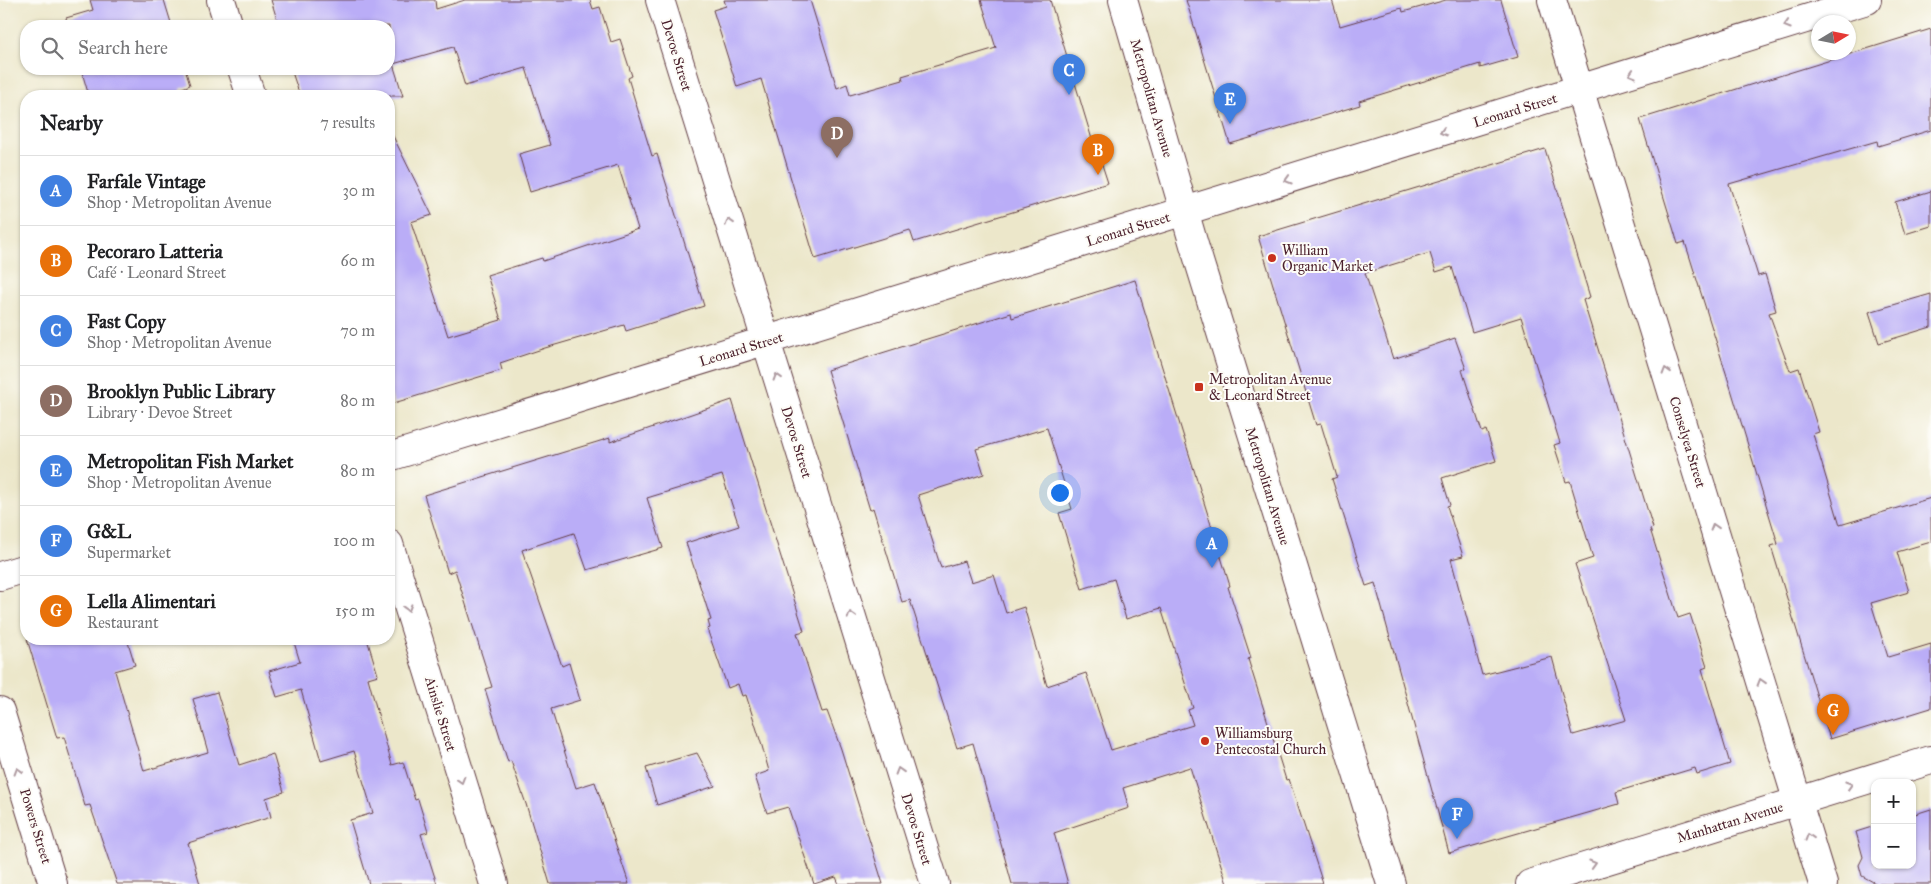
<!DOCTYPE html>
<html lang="en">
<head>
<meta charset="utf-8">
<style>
	:root { --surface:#fff; --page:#f2f2f2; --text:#202124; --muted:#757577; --line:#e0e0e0; --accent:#c8321e }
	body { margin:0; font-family:"IM FELL Great Primer",serif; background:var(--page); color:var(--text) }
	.controls { position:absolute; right:15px; bottom:15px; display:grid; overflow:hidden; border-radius:10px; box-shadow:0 1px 4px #0004 }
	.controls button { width:45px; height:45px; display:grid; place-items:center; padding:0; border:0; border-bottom:1px solid var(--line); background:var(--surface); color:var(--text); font:25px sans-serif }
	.compass { position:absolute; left:1811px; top:15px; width:45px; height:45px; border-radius:50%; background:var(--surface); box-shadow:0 1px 4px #0004; rotate:80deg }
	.you { position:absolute; left:1059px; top:492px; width:18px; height:18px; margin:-12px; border:4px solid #fff; border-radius:50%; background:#1a73e8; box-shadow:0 0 0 8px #1a73e833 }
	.badge { display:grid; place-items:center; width:32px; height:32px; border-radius:50%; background:var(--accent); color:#fff; font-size:16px; font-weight:700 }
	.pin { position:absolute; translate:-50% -41px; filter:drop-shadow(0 1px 2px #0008) }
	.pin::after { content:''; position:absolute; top:26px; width:18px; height:15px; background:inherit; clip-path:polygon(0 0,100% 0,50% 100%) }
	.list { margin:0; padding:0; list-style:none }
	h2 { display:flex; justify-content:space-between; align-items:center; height:65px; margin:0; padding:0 20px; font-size:21px }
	h2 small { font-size:16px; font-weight:400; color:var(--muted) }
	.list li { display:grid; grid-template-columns:32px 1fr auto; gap:15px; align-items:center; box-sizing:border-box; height:70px; padding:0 20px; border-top:1px solid var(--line) }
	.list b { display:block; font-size:19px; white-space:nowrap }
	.list p { margin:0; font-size:16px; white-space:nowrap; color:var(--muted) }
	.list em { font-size:16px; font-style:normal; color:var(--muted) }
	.icon { flex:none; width:28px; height:28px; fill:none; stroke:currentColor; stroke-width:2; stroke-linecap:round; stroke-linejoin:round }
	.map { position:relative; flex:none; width:1931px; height:884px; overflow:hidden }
	.search { position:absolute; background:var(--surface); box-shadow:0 1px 4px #0004; left:20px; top:20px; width:375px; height:55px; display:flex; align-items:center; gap:12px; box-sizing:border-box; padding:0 18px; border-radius:20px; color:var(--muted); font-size:19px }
	.panel { position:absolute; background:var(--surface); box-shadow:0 1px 4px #0004; left:20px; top:90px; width:375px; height:555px; border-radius:20px }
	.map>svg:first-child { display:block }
	.building { fill:#baadf7; fill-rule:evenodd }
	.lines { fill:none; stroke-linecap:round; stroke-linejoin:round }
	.street-casing { stroke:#623d43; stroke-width:30 }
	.secondary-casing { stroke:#623d43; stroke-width:30 }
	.street { stroke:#fff; stroke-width:28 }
	.secondary { stroke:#fff; stroke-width:28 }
	.oneway { stroke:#ae9aa0 }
	.poi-dot { fill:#c8321e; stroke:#fdfcf7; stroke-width:2 }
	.labels { text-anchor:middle; stroke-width:4; stroke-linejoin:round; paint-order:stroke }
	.street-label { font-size:14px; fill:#4a1f2b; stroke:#fdfcf7 }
	.poi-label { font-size:14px; fill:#4a1f2b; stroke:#fdfcf7; text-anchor:start }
</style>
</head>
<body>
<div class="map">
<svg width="1931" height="884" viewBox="0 0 1931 884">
	<rect width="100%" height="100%" fill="#fdfcf7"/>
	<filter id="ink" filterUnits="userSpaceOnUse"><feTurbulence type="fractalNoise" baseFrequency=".02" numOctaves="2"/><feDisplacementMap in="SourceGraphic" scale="10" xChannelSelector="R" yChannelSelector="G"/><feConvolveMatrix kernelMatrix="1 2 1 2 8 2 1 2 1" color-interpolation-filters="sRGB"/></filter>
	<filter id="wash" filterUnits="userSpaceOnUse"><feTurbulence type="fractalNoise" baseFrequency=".0096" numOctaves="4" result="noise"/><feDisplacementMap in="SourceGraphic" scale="20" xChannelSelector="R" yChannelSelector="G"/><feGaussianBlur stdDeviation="1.12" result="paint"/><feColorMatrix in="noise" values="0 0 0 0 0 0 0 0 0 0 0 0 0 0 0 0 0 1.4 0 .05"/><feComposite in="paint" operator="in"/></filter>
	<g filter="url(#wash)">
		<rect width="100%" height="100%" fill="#ece7ca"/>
		<g id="blocks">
			<g class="building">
				<path d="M90 0H164L172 26H68L66 18 93 10Z"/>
				<path d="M271 0H435L436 9 465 0H590L593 9 600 7 611 42 620 39 632 76 628 78 652 156 657 154 704 306 626 331 624 325 545 348 500 363 502 370 394 403 389 388V128L432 215 411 222 448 336 501 320 487 275 542 258 543 261 638 229 618 165 530 192 519 154 550 145 526 68 465 86 453 47 393 64 403 96H300L291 69H389V26H279Z"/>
				<path d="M724 0H810L837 88 847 84 850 95 903 80 902 76 996 48 981 0H1050L1094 146H1096L1108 183 914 242 910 230 815 259 761 79 737 87 713 10 726 6Z"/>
				<path d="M1186 0H1332L1340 26 1402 8 1403 12 1446 0H1501L1518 57 1480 68V64L1359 101 1360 105 1230 144Z"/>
				<path d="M1931 29V130L1878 146 1877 141 1729 184 1758 276 1765 274 1776 311 1769 313 1790 371 1799 368 1819 432 1813 434 1840 525 1931 498V542L1897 552 1909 592 1871 603 1888 657 1931 644V708L1830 739 1771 546 1778 544 1731 389 1685 242 1678 244 1640 119Z"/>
				<path d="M81 69H185L190 85 180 89 182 96H89Z"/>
				<path d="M1545 149 1590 297 1583 300 1653 528 1650 529 1678 618 1690 614 1707 667 1702 669 1730 764 1697 774 1695 768 1616 792 1619 804 1449 853 1375 583 1366 586 1332 479 1337 477 1321 424 1316 425 1258 236ZM1430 253 1436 272 1452 267 1472 332 1521 317 1560 443 1554 445 1566 482 1570 481 1593 558 1575 564 1626 720 1573 735 1552 657 1482 675 1451 559 1463 556 1447 506 1450 505 1442 478 1496 461 1486 430 1482 432 1462 370 1466 369 1455 338 1393 359 1365 273Z"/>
				<path d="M1931 191V226L1905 234 1895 202Z"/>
				<path d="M1135 280 1230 586 1228 587 1251 658 1248 659 1286 780 1289 779 1323 884H1227L1190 767 1123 788 1129 808 1054 833 1068 884H1012L973 743 957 748 910 600 902 602 873 508 870 510 827 370 1011 313 1012 318ZM1047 428 1072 509 1059 513 1082 589 1114 579 1126 619 1161 608 1193 708 1188 710 1193 725 1111 750 1086 673 1047 686 1024 607 1006 613 994 575 971 582 964 561 941 568 918 495 984 474 976 449Z"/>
				<path d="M1931 294V327L1879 343 1869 312Z"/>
				<path d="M732 400 804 631 797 633 822 712 827 711 841 749 883 884H839L836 877 814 884 788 807 767 813 755 776 769 771 762 746 746 695 742 696 738 684 728 688 707 629 710 628 708 621 711 620 686 543 739 526 722 475 647 498 663 548 587 570 574 533 522 550 562 666 569 663 580 700 551 709 576 788 595 782 629 884H550L526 804 511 761 508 762 485 689 492 687 455 570 448 573 424 495 610 438V442Z"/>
				<path d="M27 639H127L135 665 115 671 144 771 208 752 193 699 217 692 239 765 273 754 284 792 266 798 271 817 188 843 200 884H117L90 805 85 806 64 737 57 738Z"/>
				<path d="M293 639H367L378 675 368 678 392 765 403 762 415 800 418 799 428 832 421 834 437 884H369L350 820 373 813 354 751 321 761 301 690 277 697 269 671 300 662Z"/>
				<path d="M697 753 715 786 657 805 646 768Z"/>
				<path d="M1931 809V884H1877L1862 876 1859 865 1863 857 1856 832 1875 826V865H1912V815Z"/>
			</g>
		</g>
	</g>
	<g filter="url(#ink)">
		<use href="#blocks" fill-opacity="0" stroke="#623d43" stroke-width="1"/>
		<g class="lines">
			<g class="street-casing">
				<g id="street">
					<path d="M221 0 229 26"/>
					<path d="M660 0 935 884"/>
					<path d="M1552 0 1823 884"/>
					<path d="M242 69 251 96"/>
					<path d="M389 457 1867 0"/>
					<path d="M389 544 494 884"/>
					<path d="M0 576 26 568"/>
					<path d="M0 711 53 884"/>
					<path d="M1530 884 1931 760"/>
				</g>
			</g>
			<g class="secondary-casing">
				<path id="secondary" d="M1123 0 1194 245 1391 884"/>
			</g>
			<use href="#street" class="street"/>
			<use href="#secondary" class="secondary"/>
		</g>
		<defs><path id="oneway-chevron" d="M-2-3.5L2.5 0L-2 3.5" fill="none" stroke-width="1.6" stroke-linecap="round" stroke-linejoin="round" transform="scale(1.25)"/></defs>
		<g class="oneway">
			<use href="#oneway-chevron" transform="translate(1787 25) rotate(163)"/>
			<use href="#oneway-chevron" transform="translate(1632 74) rotate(163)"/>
			<use href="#oneway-chevron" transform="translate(1443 132) rotate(163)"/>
			<use href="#oneway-chevron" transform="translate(1288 180) rotate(163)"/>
			<use href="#oneway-chevron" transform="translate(729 222) rotate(-107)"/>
			<use href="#oneway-chevron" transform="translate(1666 371) rotate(-107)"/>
			<use href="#oneway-chevron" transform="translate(777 377) rotate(-107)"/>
			<use href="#oneway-chevron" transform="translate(1714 527) rotate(-107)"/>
			<use href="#oneway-chevron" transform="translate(408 608) rotate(73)"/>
			<use href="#oneway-chevron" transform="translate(851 615) rotate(-107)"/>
			<use href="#oneway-chevron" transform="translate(1761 682) rotate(-107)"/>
			<use href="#oneway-chevron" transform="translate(18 771) rotate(-107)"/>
			<use href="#oneway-chevron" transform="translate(899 771) rotate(-107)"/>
			<use href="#oneway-chevron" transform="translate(461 780) rotate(73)"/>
			<use href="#oneway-chevron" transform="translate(1849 785) rotate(-17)"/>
			<use href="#oneway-chevron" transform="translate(1809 837) rotate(-107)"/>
			<use href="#oneway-chevron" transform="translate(1593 864) rotate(-17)"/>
		</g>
	</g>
	<g class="poi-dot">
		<circle cx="1272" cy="258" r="5"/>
		<rect x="1194" y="382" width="10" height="10" rx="2.5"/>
		<circle cx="1205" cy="741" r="5"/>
	</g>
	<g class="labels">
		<g class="street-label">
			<text transform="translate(677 55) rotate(73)" y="5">Devoe Street</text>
			<text transform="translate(1152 98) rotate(74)" y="5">Metropolitan Avenue</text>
			<text transform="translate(1515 110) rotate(-17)" y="5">Leonard Street</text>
			<text transform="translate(1128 229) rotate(-17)" y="5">Leonard Street</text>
			<text transform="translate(741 349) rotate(-17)" y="5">Leonard Street</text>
			<text transform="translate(797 442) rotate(73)" y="5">Devoe Street</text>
			<text transform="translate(1688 442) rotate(73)" y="5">Conselyea Street</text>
			<text transform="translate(1268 486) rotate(73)" y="5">Metropolitan Avenue</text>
			<text transform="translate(441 714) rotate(73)" y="5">Ainslie Street</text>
			<text transform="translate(1730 822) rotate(-17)" y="5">Manhattan Avenue</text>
			<text transform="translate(36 826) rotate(73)" y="5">Powers Street</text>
			<text transform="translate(917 829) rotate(73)" y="5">Devoe Street</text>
		</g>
		<g class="poi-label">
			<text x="1282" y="255">William<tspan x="1282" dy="16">Organic Market</tspan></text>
			<text x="1209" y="384">Metropolitan Avenue<tspan x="1209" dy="16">&amp; Leonard Street</tspan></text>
			<text x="1215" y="738">Williamsburg<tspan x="1215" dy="16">Pentecostal Church</tspan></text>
		</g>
	</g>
</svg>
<div class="controls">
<button>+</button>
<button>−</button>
</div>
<svg class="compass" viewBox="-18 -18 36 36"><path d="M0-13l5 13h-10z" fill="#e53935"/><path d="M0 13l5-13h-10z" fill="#757577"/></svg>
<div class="you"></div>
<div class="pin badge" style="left:1212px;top:568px;background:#3f7fe0">A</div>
<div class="pin badge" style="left:1098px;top:175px;background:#e8710a">B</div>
<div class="pin badge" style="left:1069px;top:95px;background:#3f7fe0">C</div>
<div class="pin badge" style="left:837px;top:158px;background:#8d6e63">D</div>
<div class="pin badge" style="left:1230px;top:124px;background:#3f7fe0">E</div>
<div class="pin badge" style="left:1457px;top:839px;background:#3f7fe0">F</div>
<div class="pin badge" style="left:1833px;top:735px;background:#e8710a">G</div>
<div class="search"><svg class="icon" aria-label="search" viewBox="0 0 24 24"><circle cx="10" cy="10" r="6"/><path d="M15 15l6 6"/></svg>Search here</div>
<section class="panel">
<h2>Nearby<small>7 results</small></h2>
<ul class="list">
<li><span class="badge" style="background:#3f7fe0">A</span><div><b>Farfale Vintage</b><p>Shop · Metropolitan Avenue</p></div><em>30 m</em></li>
<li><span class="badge" style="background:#e8710a">B</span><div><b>Pecoraro Latteria</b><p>Café · Leonard Street</p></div><em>60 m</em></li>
<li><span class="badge" style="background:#3f7fe0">C</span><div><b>Fast Copy</b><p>Shop · Metropolitan Avenue</p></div><em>70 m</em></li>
<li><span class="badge" style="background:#8d6e63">D</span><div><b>Brooklyn Public Library</b><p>Library · Devoe Street</p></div><em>80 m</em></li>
<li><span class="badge" style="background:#3f7fe0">E</span><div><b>Metropolitan Fish Market</b><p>Shop · Metropolitan Avenue</p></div><em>80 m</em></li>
<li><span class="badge" style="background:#3f7fe0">F</span><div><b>G&amp;L</b><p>Supermarket</p></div><em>100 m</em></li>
<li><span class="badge" style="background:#e8710a">G</span><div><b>Lella Alimentari</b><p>Restaurant</p></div><em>150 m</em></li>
</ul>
</section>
</div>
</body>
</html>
